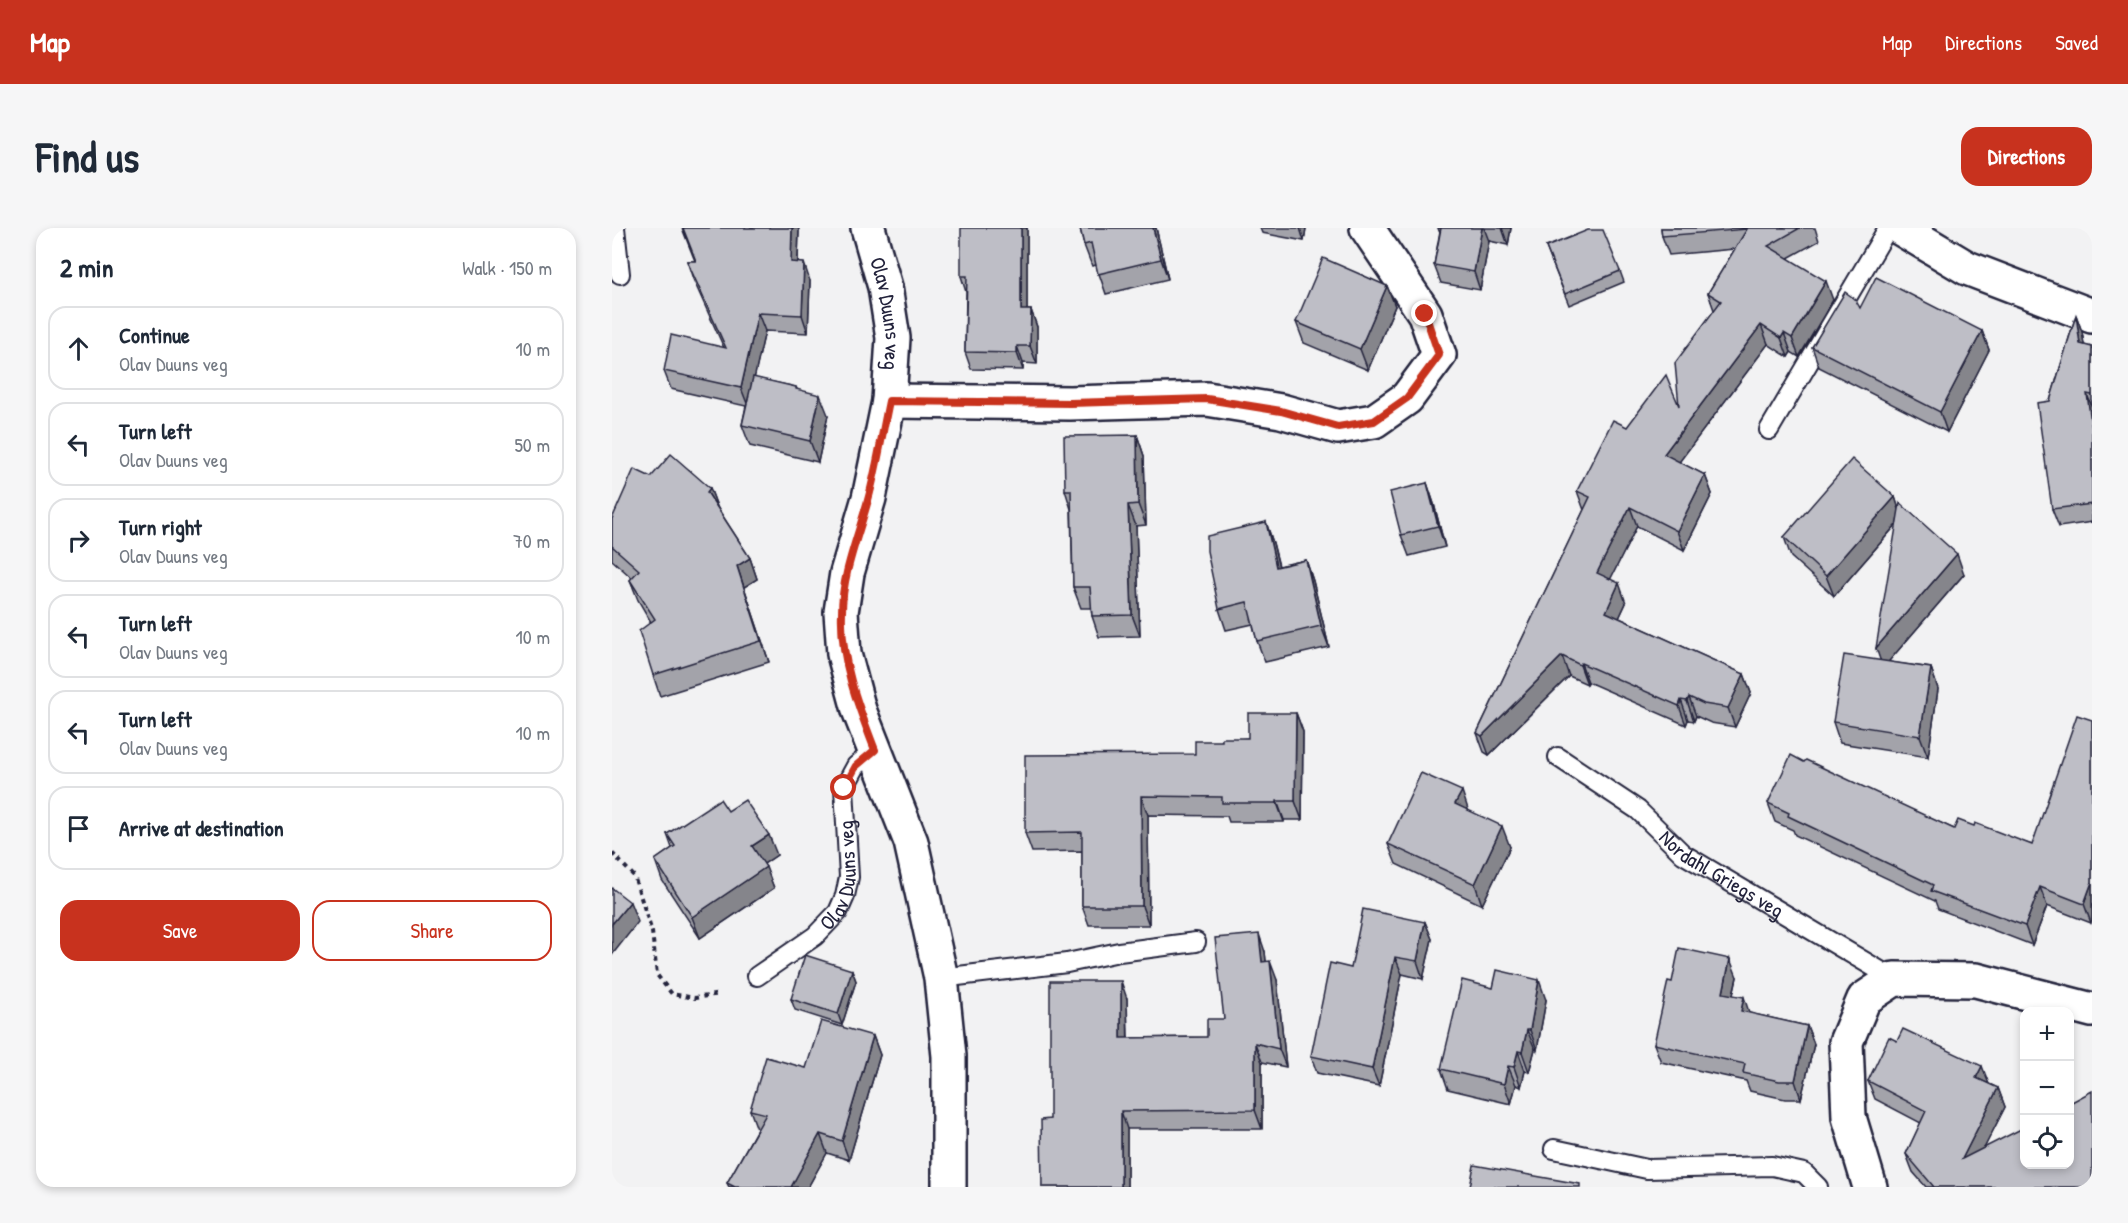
<!DOCTYPE html>
<html lang="en">
<head>
<meta charset="utf-8">
<style>
	:root { --surface:#fff; --page:#f6f6f7; --text:#1f2937; --muted:#747a83; --line:#e0e1e3; --accent:#c8321e }
	body { margin:0; font-family:"Patrick Hand",sans-serif; background:var(--page); color:var(--text) }
	.controls { position:absolute; right:18px; bottom:18px; display:grid; overflow:hidden; border-radius:12px; box-shadow:0 3px 9px #0003 }
	.controls button { width:54px; height:54px; display:grid; place-items:center; padding:0; border:0; border-bottom:2px solid var(--line); background:var(--surface); color:var(--text); font:30px sans-serif }
	.stop { position:absolute; width:18px; height:18px; margin:-14px; border:4px solid #c8321e; border-radius:50%; background:#fff }
	.stop.end { background:#c8321e; border-color:#fff; box-shadow:0 2px 6px #0008 }
	.list { margin:0; padding:0; list-style:none }
	h2 { display:flex; justify-content:space-between; align-items:center; height:78px; margin:0; padding:0 24px; font-size:26px }
	h2 small { font-size:20px; font-weight:400; color:var(--muted) }
	.list li { display:grid; grid-template-columns:39px 1fr auto; gap:18px; align-items:center; box-sizing:border-box; height:84px; margin:0 12px 12px; padding:0 12px; border:2px solid var(--line); border-radius:18px }
	.list b { display:block; font-size:22px; white-space:nowrap }
	.list p { margin:0; font-size:20px; white-space:nowrap; color:var(--muted) }
	.list em { font-size:20px; font-style:normal; color:var(--muted) }
	.actions { display:flex; gap:12px; padding:18px 24px }
	.actions a { flex:1; padding:14px 0; border:2px solid var(--accent); border-radius:18px; text-align:center; font-size:21px; color:var(--accent) }
	.actions .main { background:var(--accent); color:#fff }
	.icon { flex:none; width:33px; height:33px; fill:none; stroke:currentColor; stroke-width:2; stroke-linecap:round; stroke-linejoin:round }
	.map { position:relative; flex:none; width:1480px; height:959px; overflow:hidden; border-radius:18px }
	header { display:flex; align-items:center; gap:36px; box-sizing:border-box; height:84px; padding:0 30px; background:var(--accent); color:#fff }
	header strong { font-size:28px }
	nav { display:flex; gap:33px; margin-inline-start:auto; font-size:21px }
	.intro { display:flex; align-items:center; justify-content:space-between; box-sizing:border-box; height:144px; padding:0 36px }
	h1 { margin:0; font-size:42px }
	.button { padding:15px 27px; border-radius:18px; background:var(--accent); color:#fff; font-size:21px; font-weight:700 }
	main { display:flex; gap:36px; padding:0 36px }
	aside { flex:1; background:var(--surface); border-radius:18px; box-shadow:0 3px 9px #0003 }
	.map>svg:first-child { display:block }
	.lines { fill:none; stroke-linecap:round; stroke-linejoin:round }
	.service-casing { stroke:#22223b; stroke-width:22 }
	.minor-casing { stroke:#22223b; stroke-width:38 }
	.path { stroke:#22223b; stroke-width:4; stroke-dasharray:4.5 4.5; stroke-linecap:butt }
	.service { stroke:#fff; stroke-width:18 }
	.minor { stroke:#fff; stroke-width:33 }
	.wall { fill:#a3a3aa; stroke:#22223b; stroke-width:1.5 }
	.shaded-wall { fill:#85858b; stroke:#22223b; stroke-width:1.5 }
	.building { fill:#bebec6; stroke:#22223b; stroke-width:1.5 }
	.route { stroke:#c8321e; stroke-width:8 }
	.labels { text-anchor:middle; stroke-width:6; stroke-linejoin:round; paint-order:stroke }
	.street-label { font-size:21px; fill:#22223b; stroke:#fff }
</style>
</head>
<body>
<header>
<strong>Map</strong>
<nav><a>Map</a><a>Directions</a><a>Saved</a></nav>
</header>
<div class="intro"><h1>Find us</h1><a class="button">Directions</a></div>
<main>
<aside>
<h2>2 min<small>Walk · 150 m</small></h2>
<ul class="list">
<li><svg class="icon" aria-label="ahead" viewBox="0 0 24 24"><path d="M12 20V5M6 11l6-6 6 6"/></svg><div><b>Continue</b><p>Olav Duuns veg</p></div><em>10 m</em></li>
<li><svg class="icon" aria-label="left" viewBox="0 0 24 24"><path d="M17 20v-9H6M10 6l-5 5 5 5"/></svg><div><b>Turn left</b><p>Olav Duuns veg</p></div><em>50 m</em></li>
<li><svg class="icon" aria-label="right" viewBox="0 0 24 24"><path d="M7 20v-9h11M14 6l5 5-5 5"/></svg><div><b>Turn right</b><p>Olav Duuns veg</p></div><em>70 m</em></li>
<li><svg class="icon" aria-label="left" viewBox="0 0 24 24"><path d="M17 20v-9H6M10 6l-5 5 5 5"/></svg><div><b>Turn left</b><p>Olav Duuns veg</p></div><em>10 m</em></li>
<li><svg class="icon" aria-label="left" viewBox="0 0 24 24"><path d="M17 20v-9H6M10 6l-5 5 5 5"/></svg><div><b>Turn left</b><p>Olav Duuns veg</p></div><em>10 m</em></li>
<li><svg class="icon" aria-label="arrive" viewBox="0 0 24 24"><path d="M6 21V4h12l-3 4 3 4H6"/></svg><div><b>Arrive at destination</b></div></li>
</ul>
<div class="actions"><a class="main">Save</a><a>Share</a></div>
</aside>
<div class="map">
<svg width="1480" height="959" viewBox="0 0 1480 959">
	<rect width="100%" height="100%" fill="#f2f2f3"/>
	<filter id="ink" filterUnits="userSpaceOnUse"><feTurbulence type="fractalNoise" baseFrequency=".0167" numOctaves="2"/><feDisplacementMap in="SourceGraphic" scale="12" xChannelSelector="R" yChannelSelector="G"/><feConvolveMatrix kernelMatrix="1 2 1 2 8 2 1 2 1" color-interpolation-filters="sRGB"/></filter>
	<g filter="url(#ink)">
		<g class="lines">
			<g class="service-casing">
				<g id="service">
					<path d="M3 0 8 46"/>
					<path d="M1157 202 1276 0"/>
					<path id="s1" d="M946 529 1026 582 1071 626 1282 751"/>
					<path id="s2" d="M145 748 203 708 226 684 233 668 237 649 232 560 244 538 263 522"/>
					<path d="M329 750 455 735 507 724 584 714"/>
					<path d="M942 921 1035 941 1160 938 1192 945 1206 959"/>
				</g>
			</g>
			<g class="minor-casing">
				<g id="minor">
					<path id="s3" d="M256 0 273 59 281 110 277 173 257 270 235 345 229 384 232 426 247 482 299 614 329 750 337 828V959"/>
					<path d="M1288 0 1355 40 1480 88"/>
					<path d="M277 173 458 175 595 171 669 183 726 199 762 193 795 170 827 127 813 86 755 0"/>
					<path d="M1258 959 1237 889 1234 814 1252 771 1282 751 1364 752 1480 782"/>
				</g>
			</g>
			<path class="path" d="M0 625 22 648 40 704 45 747 60 766 83 770 108 766"/>
			<use href="#service" class="service"/>
			<use href="#minor" class="minor"/>
		</g>
		<g class="wall">
			<path d="M70 0H186L187 2 186 34 198 53 196 105 153 103 142 150 184 159 185 161 216 187 206 234 138 218 130 197 134 178 59 161 52 143 112 120 81 51 75 33H83Z"/>
			<path d="M415 0V82H419L425 99V136L411 135V142L359 141 353 124 354 64 349 48Z"/>
			<path d="M468 0H544L556 51 494 66 484 37 480 38 472 17Z"/>
			<path d="M648 0H694L692 13 650 5Z"/>
			<path d="M826 0H899L896 17 877 13 868 62 829 55 822 37 828 3H827Z"/>
			<path d="M1049 0H1203L1207 13 1176 30 1221 72 1187 129 1179 124 1176 129 1156 116 1067 234 1093 247 1100 266 1072 322 1025 298 998 351 1014 375 1007 390 1132 446 1139 465 1123 499 1099 495 1084 488 1082 493 1076 492 1074 497 976 454 975 456 957 448 877 527 872 524 865 505 972 282 965 263 1015 199 1067 178 1102 82 1096 65 1123 21 1057 27 1050 8Z"/>
			<path d="M934 19 1008 43 1012 54 957 77Z"/>
			<path d="M775 58 783 78 756 142 692 115 684 94Z"/>
			<path d="M1248 80 1370 103 1377 122 1335 204 1207 139 1200 119Z"/>
			<path d="M1464 87 1470 104 1472 117 1480 119V294L1447 299 1440 281 1438 173Z"/>
			<path d="M525 207 532 228 534 297 524 298 528 408 487 409 480 388 479 380H469L461 359 459 281 453 262Z"/>
			<path d="M39 249 98 260 105 279 138 330 145 351 132 359 157 434 48 468 41 447 39 394 26 372 18 352 20 350 0 332V291Z"/>
			<path d="M815 255 822 276 833 319 797 328 789 307Z"/>
			<path d="M1283 269 1287 282 1352 346 1276 434 1319 440 1326 461 1316 529 1228 515 1221 494 1269 433 1285 296 1222 368 1179 329 1172 309Z"/>
			<path d="M654 294 661 315 667 338 694 332 701 353 717 419 653 434 645 413 641 396 614 402 607 381Z"/>
			<path d="M684 485 691 504 690 592H672V594H617L615 588 536 587 537 697H477L470 678V623L420 624 413 605 610 513 636 510Z"/>
			<path d="M1480 492V692L1479 695 1435 678 1420 717 1326 681 1323 673 1183 607 1181 602 1163 594 1156 575 1192 534 1342 601 1362 598 1420 617Z"/>
			<path d="M116 583 165 627 152 636 162 660 88 710 50 652 43 632 60 620 55 606Z"/>
			<path d="M776 616 898 619 870 677 784 636Z"/>
			<path d="M813 694 820 711 811 751 790 746 767 858 705 845 699 828 739 740Z"/>
			<path d="M653 724 654 734 665 752 674 839 650 834V901H515V959H430L438 891 515 771 516 810 595 809 612 791Z"/>
			<path d="M240 742 244 753 230 797 183 782 179 771Z"/>
			<path d="M1125 749 1121 767 1137 785 1195 798 1202 816 1189 871H1173L1138 863 1134 853 1049 834 1042 816 1060 754Z"/>
			<path d="M934 772 925 822 923 821 917 844 913 843 909 859 904 857 899 876 836 861 829 841Z"/>
			<path d="M261 808 268 827 237 932 215 925 196 959H117L115 955 145 901 138 882 194 840Z"/>
			<path d="M1256 853 1377 856 1386 860 1393 879 1372 920 1480 959H1314L1301 944 1294 926 1309 895 1263 871Z"/>
		</g>
		<g class="shaded-wall">
			<path d="M180 0H186L187 2 185 52 179 34Z"/>
			<path d="M409 0H415V99L409 82Z"/>
			<path d="M541 0H544L556 51 549 31Z"/>
			<path d="M688 0H694L692 13Z"/>
			<path d="M870 0H872L877 13 868 62 862 44Z"/>
			<path d="M890 0H899L896 17Z"/>
			<path d="M192 35 198 53 196 105 190 87Z"/>
			<path d="M1214 53 1221 72 1187 129 1180 110Z"/>
			<path d="M775 58 783 78 756 142 748 121Z"/>
			<path d="M419 82 425 99V136L418 118Z"/>
			<path d="M146 85 153 103 136 178 129 160Z"/>
			<path d="M1464 87 1470 104 1475 134 1468 116Z"/>
			<path d="M1149 97 1156 116 1059 245 1052 226Z"/>
			<path d="M1370 103 1377 122 1335 204 1328 184Z"/>
			<path d="M1172 105 1179 124 1176 129 1169 110Z"/>
			<path d="M405 118 411 135V142L405 125Z"/>
			<path d="M1475 166 1480 179V201Z"/>
			<path d="M208 167 216 187 206 234 198 213Z"/>
			<path d="M525 207 532 228 534 297 526 276Z"/>
			<path d="M1093 247 1100 266 1072 322 1065 303Z"/>
			<path d="M815 255 822 276 833 319 826 298Z"/>
			<path d="M98 260 106 281 95 264Z"/>
			<path d="M1283 269 1290 290 1222 368 1214 348Z"/>
			<path d="M516 277 524 298 528 408 520 387Z"/>
			<path d="M1018 279 1025 298 992 364 985 345Z"/>
			<path d="M654 294 661 315 672 360 664 339Z"/>
			<path d="M1345 326 1352 346 1271 440 1264 420Z"/>
			<path d="M138 330 145 351 132 359 157 434 125 338Z"/>
			<path d="M694 332 701 353 717 419 709 398Z"/>
			<path d="M1007 355 1014 375 1001 403 994 384Z"/>
			<path d="M950 428 957 448 877 527 870 508Z"/>
			<path d="M969 435 976 454 975 456 968 437Z"/>
			<path d="M1319 440 1326 461 1316 529 1308 508Z"/>
			<path d="M1132 446 1139 465 1123 499 1116 480Z"/>
			<path d="M1077 469 1084 488 1082 493 1075 473Z"/>
			<path d="M1069 472 1076 492 1074 497 1067 478Z"/>
			<path d="M684 485 691 504 690 592 683 573Z"/>
			<path d="M850 563 857 584 843 576Z"/>
			<path d="M529 568 536 587 537 697 530 678Z"/>
			<path d="M665 573 672 592V594L665 575Z"/>
			<path d="M890 598 898 619 870 677 863 656Z"/>
			<path d="M157 607 165 627 147 639 140 618Z"/>
			<path d="M154 639 162 660 88 710 80 689Z"/>
			<path d="M1480 654V692L1479 695 1472 676Z"/>
			<path d="M1428 659 1435 678 1420 717 1413 698Z"/>
			<path d="M18 674 26 694 0 727V696Z"/>
			<path d="M813 694 820 711 811 751 805 733Z"/>
			<path d="M647 706 653 724 656 752 650 734Z"/>
			<path d="M783 729 790 746 767 858 760 841Z"/>
			<path d="M1118 731 1125 749 1117 783 1111 765Z"/>
			<path d="M658 733 665 752 674 839 667 821Z"/>
			<path d="M240 742 244 753 230 797 226 786Z"/>
			<path d="M927 752 934 772 925 822 918 802Z"/>
			<path d="M509 753 515 771 516 829 509 810Z"/>
			<path d="M1132 769 1138 787 1129 783Z"/>
			<path d="M1195 798 1202 816 1189 871 1183 853Z"/>
			<path d="M915 802 923 821 917 844 910 824Z"/>
			<path d="M261 808 268 827 237 932 230 913Z"/>
			<path d="M643 815 650 834V901L643 882Z"/>
			<path d="M906 823 913 843 909 859 902 839Z"/>
			<path d="M896 838 904 857 899 876 892 856Z"/>
			<path d="M1370 838 1377 856 1364 850Z"/>
			<path d="M1386 860 1393 879 1357 950 1350 931Z"/>
			<path d="M509 883 515 901V959H509Z"/>
			<path d="M208 906 215 925 196 959H179Z"/>
		</g>
		<g class="building">
			<path d="M71 0H180L179 34 192 35 190 87 146 85 129 160 52 143 59 107 114 120 75 33H84Z"/>
			<path d="M349 0H409V82H419L418 118H405V125L353 124 355 48H349Z"/>
			<path d="M468 0H541L549 31 486 46 479 15 472 17Z"/>
			<path d="M829 0H870L862 44 822 37Z"/>
			<path d="M1049 0H1188L1156 18 1214 53 1180 110 1172 105 1169 110 1149 97 1052 226 1093 247 1065 303 1018 279 985 345 1007 355 994 384 1132 446 1116 480 1092 476 1077 469 1075 473 1069 472 1067 478 969 435 968 437 950 428 870 508 865 505 978 269 965 263 1001 192 1015 199 1054 147 1067 178 1063 135 1109 73 1096 65 1135 1 1050 8Z"/>
			<path d="M976 2H991L1008 43 953 66 934 19Z"/>
			<path d="M711 30 775 58 748 121 684 94Z"/>
			<path d="M1264 49 1370 103 1328 184 1200 119 1233 64 1243 71 1248 80Z"/>
			<path d="M1464 87 1468 116 1480 119V167L1475 166 1480 201V276L1440 281 1425 175 1438 173Z"/>
			<path d="M141 149 184 159V161L208 167 198 213 130 197Z"/>
			<path d="M525 207 526 276 516 277 520 387 480 388 478 359H461L459 262H453L452 208Z"/>
			<path d="M59 226 98 260 95 264 138 330 125 338 149 413 41 447 27 403 43 391 18 352 27 342 0 318V291L22 241 39 249Z"/>
			<path d="M1240 231 1283 269 1214 348 1172 309Z"/>
			<path d="M815 255 826 298 789 307 778 264Z"/>
			<path d="M1288 275 1345 326 1264 420Z"/>
			<path d="M654 294 664 339 694 332 709 398 645 413 635 374 607 381 595 323V308Z"/>
			<path d="M1232 427 1319 440 1308 508 1221 494Z"/>
			<path d="M636 485H684L683 573H665V575H610V569L529 568 530 678H470V604L413 605V527L583 526V513H610V510H636Z"/>
			<path d="M1465 487 1480 492V654L1472 676 1428 659 1413 698 1319 663 1321 657 1176 588 1177 585 1156 575 1179 527 1192 534 1194 532 1342 601 1346 592 1362 598 1363 595 1420 617Z"/>
			<path d="M809 545 850 563 843 576 890 598 863 656 776 616Z"/>
			<path d="M108 571 116 583 133 572 157 607 140 618 154 639 80 689 43 632 63 618 55 606Z"/>
			<path d="M0 660 18 674 0 696Z"/>
			<path d="M751 681 813 694 805 733 783 729 760 841 699 828 718 735 739 740Z"/>
			<path d="M647 706 650 734 658 733 667 821 643 815V882L509 883V959H430L429 892 438 891V753H509V810L595 809V791H612L603 710Z"/>
			<path d="M1067 720 1118 731 1111 765 1132 769 1129 783 1195 798 1183 853H1167L1131 845 1133 836 1042 816 1056 753 1060 754Z"/>
			<path d="M193 727 240 742 226 786 179 771Z"/>
			<path d="M885 742 927 752 918 802H915L910 824 906 823 902 839 896 838 892 856 829 841 850 752 881 760Z"/>
			<path d="M209 793 261 808 230 913 208 906 179 959H123L115 955 154 886 138 882 154 829 194 840Z"/>
			<path d="M1291 801 1370 838 1364 850 1386 860 1350 931 1413 899V936H1458V875L1480 863V959H1322L1294 926 1314 883 1256 853 1277 809 1285 813Z"/>
			<path d="M862 937 968 956V959H858Z"/>
		</g>
	</g>
	<g class="lines" filter="url(#ink)">
		<path class="route" d="M232 560 244 538 263 522C246 478 228 432 230 384 230 346 246 309 256 272 265 240 270 206 277 173L458 175 595 171 669 183 726 199 762 193 795 170 827 127 813 86"/>
	</g>
	<g class="labels">
		<g class="street-label">
			<text dy="7" stroke="none"><textPath href="#s3" startOffset="88">Olav Duuns veg</textPath></text>
			<text dy="7" stroke="none"><textPath href="#s2" startOffset="140">Olav Duuns veg</textPath></text>
			<text dy="7" stroke="none"><textPath href="#s1" startOffset="202">Nordahl Griegs veg</textPath></text>
		</g>
	</g>
</svg>
<div class="controls">
<button>+</button>
<button>−</button>
<button><svg class="icon" aria-label="locate" viewBox="0 0 24 24"><circle cx="12" cy="12" r="6"/><path d="M12 2v4M12 18v4M2 12h4M18 12h4"/></svg></button>
</div>
<div class="stop" style="left:232px;top:560px"></div>
<div class="stop end" style="left:813px;top:86px"></div>
</div>
</main>
</body>
</html>
